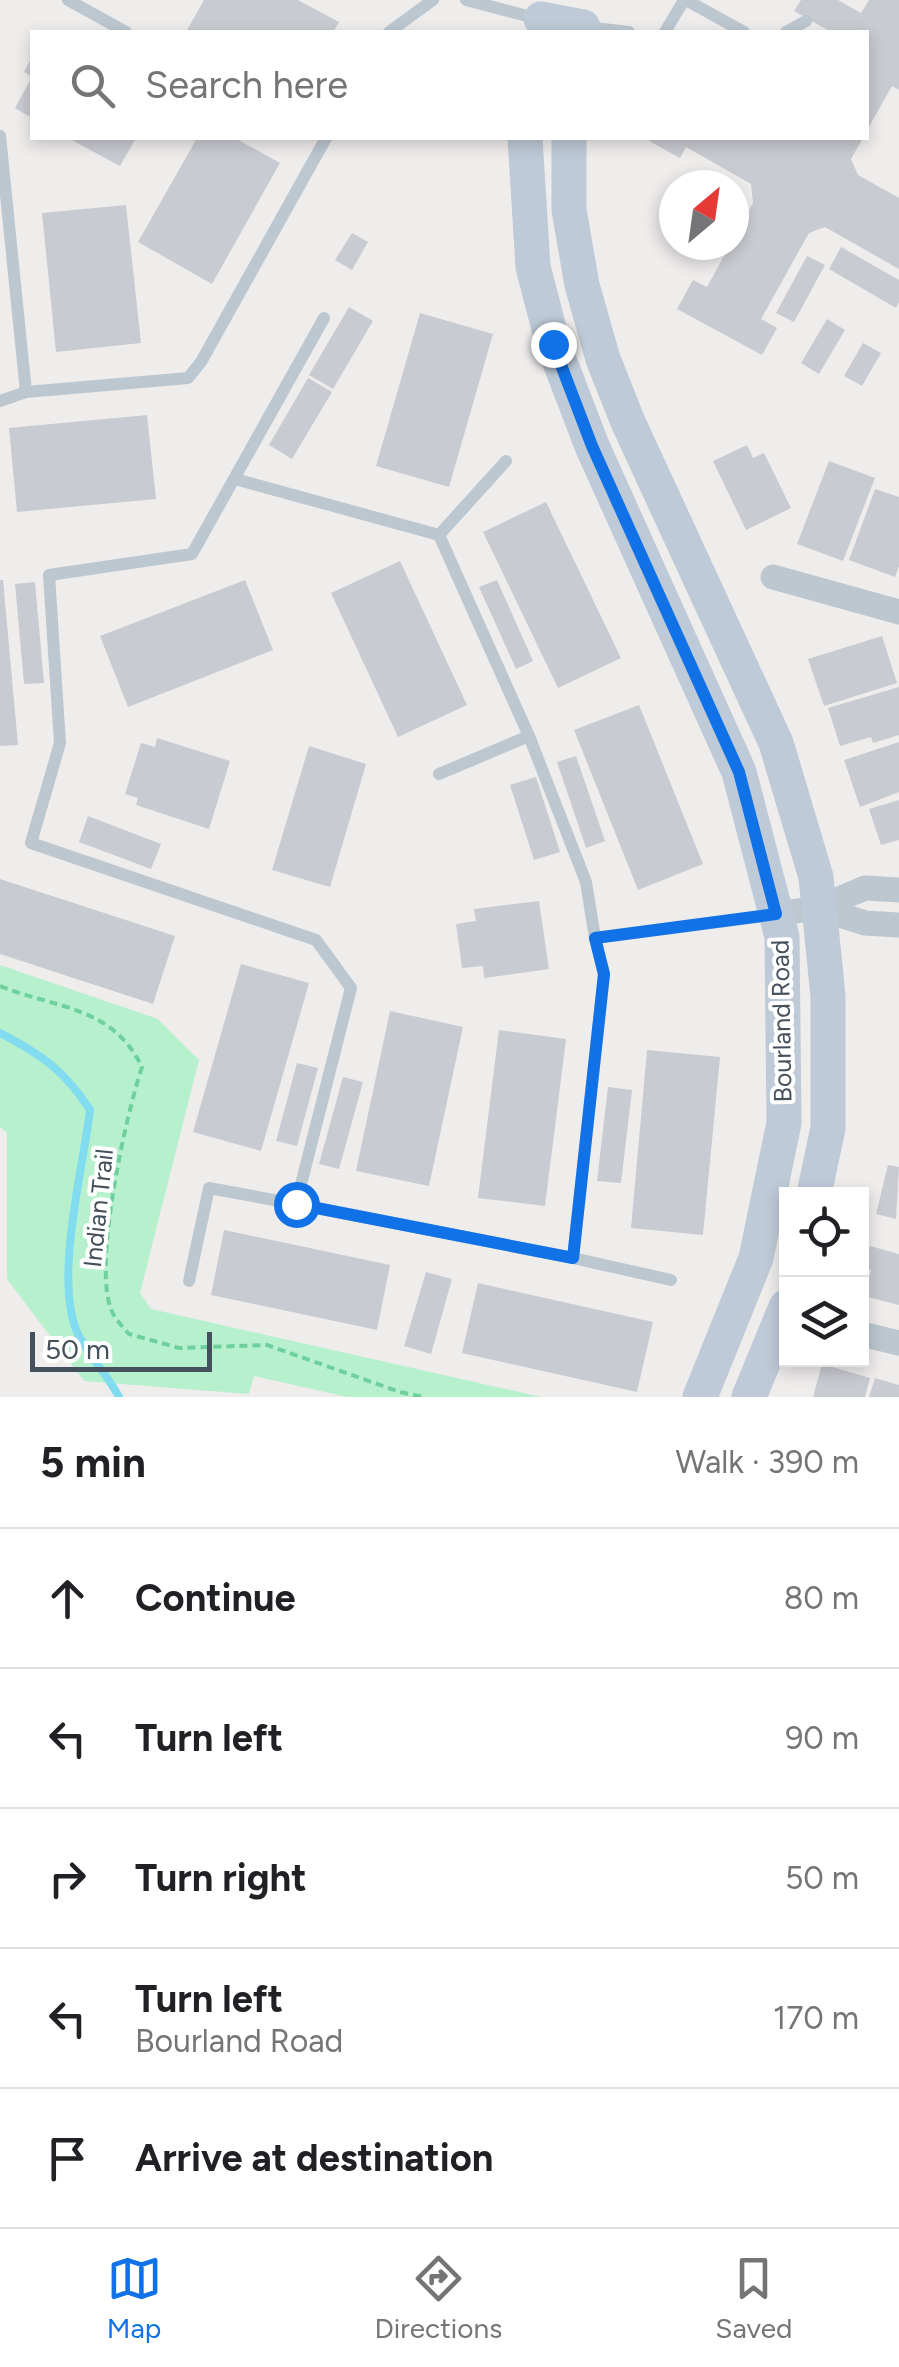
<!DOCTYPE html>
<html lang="en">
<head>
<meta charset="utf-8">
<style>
	:root { --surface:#fff; --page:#f6f6f6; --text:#202124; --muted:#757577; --line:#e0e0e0; --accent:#1072e6 }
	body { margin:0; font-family:Figtree,sans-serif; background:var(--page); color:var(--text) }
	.controls { position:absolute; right:30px; bottom:30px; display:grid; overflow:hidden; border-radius:0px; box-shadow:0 5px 15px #0003 }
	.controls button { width:90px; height:90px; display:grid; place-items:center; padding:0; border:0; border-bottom:2px solid var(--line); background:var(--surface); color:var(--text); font:50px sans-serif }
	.compass { position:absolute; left:659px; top:170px; width:90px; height:90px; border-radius:50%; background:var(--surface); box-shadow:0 5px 15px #0003; rotate:29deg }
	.scale { position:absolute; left:30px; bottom:25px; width:182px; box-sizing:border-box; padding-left:10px; border:5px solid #44505b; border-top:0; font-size:28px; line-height:35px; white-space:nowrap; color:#44505b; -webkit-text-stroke:8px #fff; paint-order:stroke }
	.stop { position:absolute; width:30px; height:30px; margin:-22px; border:8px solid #1072e6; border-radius:50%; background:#fff }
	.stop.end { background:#1072e6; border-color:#fff; box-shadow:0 2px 10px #0008 }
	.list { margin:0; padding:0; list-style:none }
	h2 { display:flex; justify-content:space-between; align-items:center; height:130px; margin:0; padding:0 40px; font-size:42px }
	h2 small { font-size:32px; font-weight:400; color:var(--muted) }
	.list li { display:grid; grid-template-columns:65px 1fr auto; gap:30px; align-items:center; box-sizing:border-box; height:140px; padding:0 40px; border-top:2px solid var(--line) }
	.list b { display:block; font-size:38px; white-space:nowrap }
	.list p { margin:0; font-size:32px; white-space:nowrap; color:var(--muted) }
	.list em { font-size:32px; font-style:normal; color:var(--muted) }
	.icon { flex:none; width:55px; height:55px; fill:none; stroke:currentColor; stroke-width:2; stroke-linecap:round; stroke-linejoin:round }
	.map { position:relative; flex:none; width:899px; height:1397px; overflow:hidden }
	.search { position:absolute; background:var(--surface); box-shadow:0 5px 15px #0003; left:30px; right:30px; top:30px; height:110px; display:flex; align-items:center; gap:25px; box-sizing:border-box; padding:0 35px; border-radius:0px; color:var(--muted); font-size:38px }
	.sheet { height:830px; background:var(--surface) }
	nav { display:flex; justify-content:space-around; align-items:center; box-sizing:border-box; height:140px; border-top:2px solid var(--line); background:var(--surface); font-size:28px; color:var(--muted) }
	nav a { display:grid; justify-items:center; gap:5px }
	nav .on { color:var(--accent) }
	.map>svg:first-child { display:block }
	.green { fill:#b7f0cc }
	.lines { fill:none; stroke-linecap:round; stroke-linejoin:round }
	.stream { stroke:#82dcf0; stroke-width:8 }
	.building { fill:#c9cbd2 }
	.path { stroke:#6ed09d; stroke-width:4; stroke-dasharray:8 5; stroke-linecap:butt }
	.lane { stroke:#bcc7d0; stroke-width:12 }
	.street { stroke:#bcc7d0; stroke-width:25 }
	.secondary { stroke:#becad7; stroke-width:35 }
	.route { stroke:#1072e6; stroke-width:12 }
	.labels { text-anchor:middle; stroke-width:8; stroke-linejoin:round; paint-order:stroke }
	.street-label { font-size:25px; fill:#44505b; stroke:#fff }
</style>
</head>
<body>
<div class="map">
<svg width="899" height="1397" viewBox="0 0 899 1397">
	<rect width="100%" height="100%" fill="#efecec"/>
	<path class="green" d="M0 965 158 1019 199 1060 140 1293 151 1309 541 1397H347L254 1376 249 1394 84 1381 7 1279V1133L0 1127Z"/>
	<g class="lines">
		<path class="stream" d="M0 1033C41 1054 65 1071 90 1110 83 1169 54 1278 77 1332 88 1356 107 1374 119 1397"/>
	</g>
	<g class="building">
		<path d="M204 0H298L339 22 333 32H186Z"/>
		<path d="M801 0H838L861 13 869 0H899V90L892 86 866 132V32H831L794 11Z"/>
		<path d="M32 57V118L15 108 32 77 24 72Z"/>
		<path d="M68 138H136L120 166Z"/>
		<path d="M197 138H235L280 163 212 284 138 242Z"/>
		<path d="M651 138H863L851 159 858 175 899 198V269L825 227 809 233 761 319 777 328 762 355 677 309 693 280 707 287 730 245H734V238L753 203 751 184 686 147 680 158 649 141Z"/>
		<path d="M126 205 141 343 56 352 42 213Z"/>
		<path d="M352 233 368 242 352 270 335 260Z"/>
		<path d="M841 247 899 280V302L896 308 829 269Z"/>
		<path d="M807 256 825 265 794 322 776 313Z"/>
		<path d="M349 307 373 321 333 389 309 375Z"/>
		<path d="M420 313 493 334 449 487 376 466Z"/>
		<path d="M827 319 845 330 819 374 801 363Z"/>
		<path d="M863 343 881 353 862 386 844 376Z"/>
		<path d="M308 378 332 392 292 459 269 445Z"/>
		<path d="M147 415 156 499 17 512 9 428Z"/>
		<path d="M747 445 753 458 764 453 791 508 746 530 713 461Z"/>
		<path d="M829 461 875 478 843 561 797 544Z"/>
		<path d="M875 489 899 497V566L895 577 849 560Z"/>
		<path d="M546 502 621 658 558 688 483 532Z"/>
		<path d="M400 561 467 705 398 737 331 593Z"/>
		<path d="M0 580H3L18 745 0 746Z"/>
		<path d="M245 580 273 650 128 707 100 636Z"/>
		<path d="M497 580 533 661 516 669 479 587Z"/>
		<path d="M35 582 44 683 24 684 15 584Z"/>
		<path d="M882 636 897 683 824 706 808 659Z"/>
		<path d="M899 687V735L873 743 871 737 840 746 828 708Z"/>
		<path d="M639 705 703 864 638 890 574 730Z"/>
		<path d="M157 738 230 761 209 829 136 805 138 798 125 794 141 743 155 747Z"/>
		<path d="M899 742V792L860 807 844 760Z"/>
		<path d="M309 746 366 764 330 887 272 870Z"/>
		<path d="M576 756 605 841 586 848 557 762Z"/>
		<path d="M536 777 560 852 534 860 510 785Z"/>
		<path d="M899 800V840L881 845 869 809Z"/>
		<path d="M88 816 161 844 151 869 79 842Z"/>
		<path d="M0 879 175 936 153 1004 0 954Z"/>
		<path d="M539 901 549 969 484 978 483 966 462 968 456 924 476 921 474 909Z"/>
		<path d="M241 964 309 983 261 1151 193 1132Z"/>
		<path d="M390 1011 463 1027 429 1186 356 1171Z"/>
		<path d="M499 1030 566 1039 545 1206 478 1198Z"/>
		<path d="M647 1050 720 1057 703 1235 631 1228Z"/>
		<path d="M297 1063 318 1068 297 1146 276 1141Z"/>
		<path d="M343 1077 363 1082 339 1169 319 1164Z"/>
		<path d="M608 1087 632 1090 621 1183 597 1181Z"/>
		<path d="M888 1165 899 1167 896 1219 876 1214Z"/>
		<path d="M224 1230 390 1265 377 1330 211 1295Z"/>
		<path d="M870 1246 899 1254V1305L864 1296 871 1270 864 1269Z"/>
		<path d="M426 1272 452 1279 431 1354 404 1346Z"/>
		<path d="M478 1283 653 1322 637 1392 462 1353Z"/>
		<path d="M822 1364 870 1378 865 1397H813Z"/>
		<path d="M875 1378 899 1385V1397H869Z"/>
	</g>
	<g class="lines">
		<path class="path" d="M0 986C58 1009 112 1006 142 1067 126 1115 93 1263 111 1309 114 1318 122 1326 129 1334L179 1348 267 1345 400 1392 424 1397"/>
		<g class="lane">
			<path d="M68 0 126 32"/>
			<path d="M466 0 539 19"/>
			<path d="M686 0 744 32"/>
			<path d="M585 27 629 32"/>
			<path d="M389 32 433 0"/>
			<path d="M665 32 684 0"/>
			<path d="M786 32 806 21"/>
			<path d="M0 136 26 392 188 378 201 362 326 138"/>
			<path d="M324 318 192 554 49 575 60 743 31 843 316 940 351 988 296 1204 573 1258 604 975 595 938 773 915"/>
			<path d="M0 401 26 392"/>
			<path d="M235 479 439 535 529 736 586 882 595 938"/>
			<path d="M439 535 506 461"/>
			<path d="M439 774 529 736"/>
			<path d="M573 1258 671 1280"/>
			<path d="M189 1281 209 1188 296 1204"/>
		</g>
		<g class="street">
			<path d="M773 577 899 612"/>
			<path d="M818 908 865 923 899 925"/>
			<path d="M776 914 818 908 865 888 899 890"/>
			<path d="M862 1334 899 1343"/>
		</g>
		<g class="secondary">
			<path d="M541 19 583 27"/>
			<path d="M525 138 533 267 553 344 592 446 739 772 782 937 784 1123 756 1258 700 1397"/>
			<path d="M569 138V210L582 285 603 359 628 422 776 743 816 877 828 996V1128L814 1194"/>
			<path d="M749 1397 786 1307"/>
		</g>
	</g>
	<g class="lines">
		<path class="route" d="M296 1204 573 1258 604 974 595 938 776 914 739 772 592 446 553 344"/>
	</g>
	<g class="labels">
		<g class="street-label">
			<text transform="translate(781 1021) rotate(-91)" y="9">Bourland Road</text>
			<text transform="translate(98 1208) rotate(-84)" y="9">Indian Trail</text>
		</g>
	</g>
</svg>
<div class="controls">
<button><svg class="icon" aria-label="locate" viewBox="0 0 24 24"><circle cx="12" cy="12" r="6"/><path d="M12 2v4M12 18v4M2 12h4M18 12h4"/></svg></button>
<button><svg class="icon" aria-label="layers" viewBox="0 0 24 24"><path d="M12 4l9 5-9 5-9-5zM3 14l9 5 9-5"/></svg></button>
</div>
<svg class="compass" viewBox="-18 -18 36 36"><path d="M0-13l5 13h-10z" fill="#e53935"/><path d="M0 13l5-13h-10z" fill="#757577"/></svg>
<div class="scale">50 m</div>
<div class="stop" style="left:296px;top:1204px"></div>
<div class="stop end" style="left:553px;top:344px"></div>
<div class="search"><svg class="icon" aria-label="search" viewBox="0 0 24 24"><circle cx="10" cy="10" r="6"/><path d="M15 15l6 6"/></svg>Search here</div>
</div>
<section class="sheet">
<h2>5 min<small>Walk · 390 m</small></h2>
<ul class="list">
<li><svg class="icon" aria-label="ahead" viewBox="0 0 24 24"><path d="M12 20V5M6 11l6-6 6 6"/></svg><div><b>Continue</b></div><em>80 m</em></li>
<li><svg class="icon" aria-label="left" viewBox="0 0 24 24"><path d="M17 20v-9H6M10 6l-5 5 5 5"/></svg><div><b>Turn left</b></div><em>90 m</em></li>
<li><svg class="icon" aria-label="right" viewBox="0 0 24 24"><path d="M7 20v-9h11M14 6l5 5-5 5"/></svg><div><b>Turn right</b></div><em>50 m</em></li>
<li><svg class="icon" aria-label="left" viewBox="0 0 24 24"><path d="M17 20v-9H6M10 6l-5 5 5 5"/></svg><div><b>Turn left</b><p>Bourland Road</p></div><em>170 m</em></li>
<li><svg class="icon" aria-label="arrive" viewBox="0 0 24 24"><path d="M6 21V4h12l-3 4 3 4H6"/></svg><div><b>Arrive at destination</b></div></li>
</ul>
</section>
<nav>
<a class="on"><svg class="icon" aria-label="map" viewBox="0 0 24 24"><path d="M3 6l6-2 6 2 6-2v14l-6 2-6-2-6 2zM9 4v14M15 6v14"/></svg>Map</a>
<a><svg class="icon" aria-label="directions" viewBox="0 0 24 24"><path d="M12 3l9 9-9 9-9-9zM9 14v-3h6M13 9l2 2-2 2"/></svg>Directions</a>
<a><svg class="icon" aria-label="saved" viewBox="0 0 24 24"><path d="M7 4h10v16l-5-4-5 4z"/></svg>Saved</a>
</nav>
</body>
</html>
